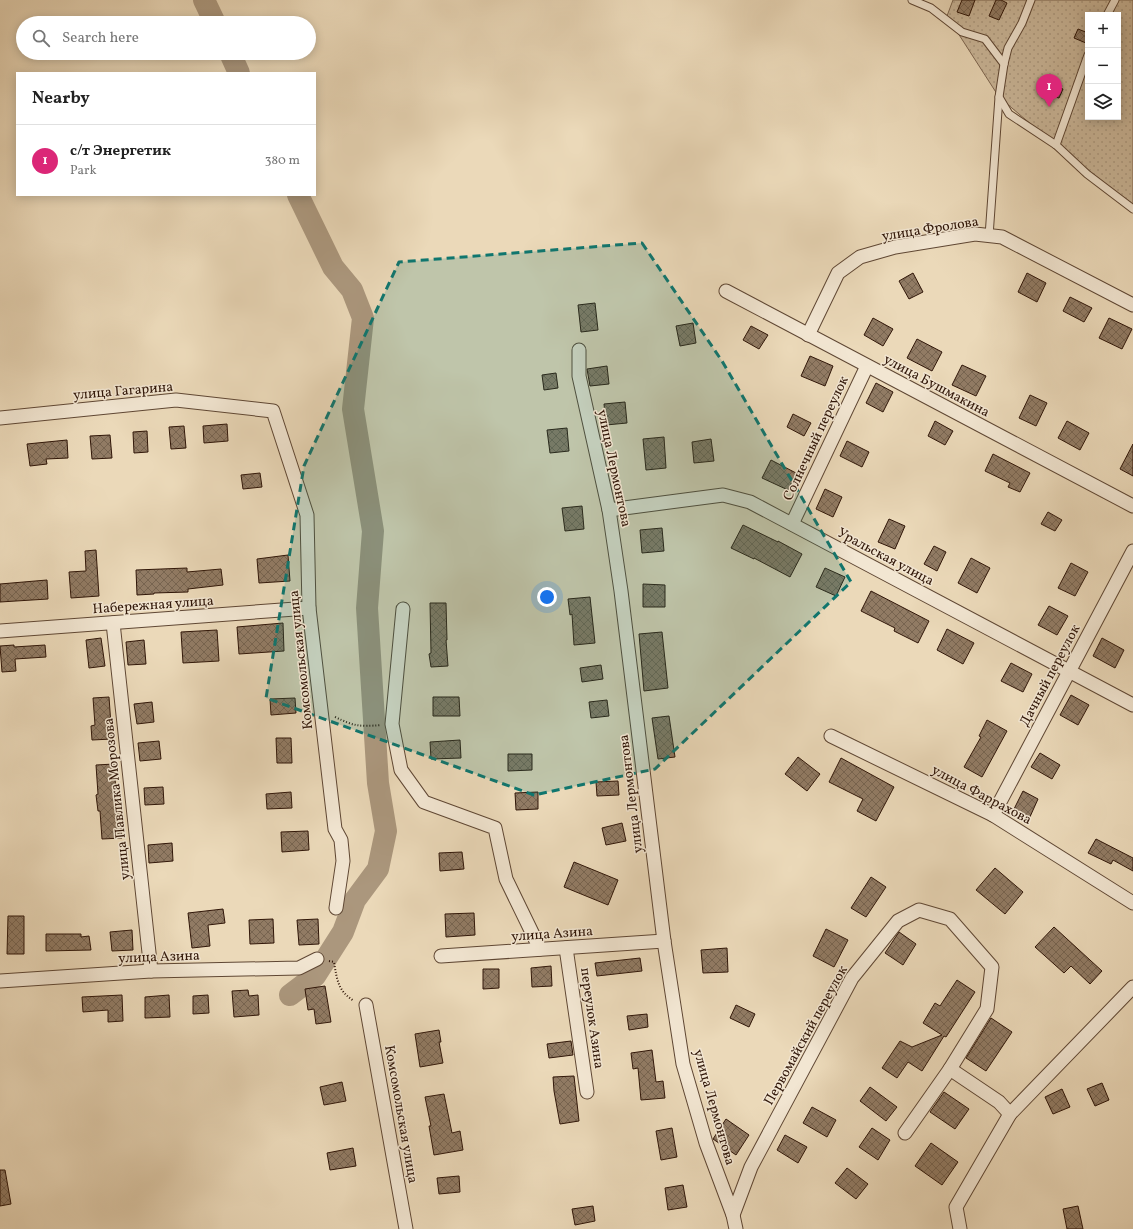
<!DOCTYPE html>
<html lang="en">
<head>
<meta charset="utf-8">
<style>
	:root { --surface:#fff; --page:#f2f2f2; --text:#222; --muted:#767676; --line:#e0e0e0; --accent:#db2777 }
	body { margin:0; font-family:Vollkorn,serif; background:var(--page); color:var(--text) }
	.controls { position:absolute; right:12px; top:12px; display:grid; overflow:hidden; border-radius:0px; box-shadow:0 2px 10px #0003 }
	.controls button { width:36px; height:36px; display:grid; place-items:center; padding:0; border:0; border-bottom:1px solid var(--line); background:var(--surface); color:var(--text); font:20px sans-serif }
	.you { position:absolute; left:547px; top:597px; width:14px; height:14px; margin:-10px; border:3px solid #fff; border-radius:50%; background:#1a73e8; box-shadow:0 0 0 6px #1a73e833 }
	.badge { display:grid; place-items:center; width:26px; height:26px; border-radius:50%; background:var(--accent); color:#fff; font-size:13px; font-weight:700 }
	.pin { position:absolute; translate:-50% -33px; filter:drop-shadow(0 1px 2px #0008) }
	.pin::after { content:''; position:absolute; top:21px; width:14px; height:12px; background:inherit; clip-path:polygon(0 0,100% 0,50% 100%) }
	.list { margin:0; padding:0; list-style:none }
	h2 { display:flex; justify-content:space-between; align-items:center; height:52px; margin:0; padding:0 16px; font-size:17px }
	h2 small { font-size:13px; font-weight:400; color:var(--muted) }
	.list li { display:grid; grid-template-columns:26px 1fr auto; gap:12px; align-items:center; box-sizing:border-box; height:72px; padding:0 16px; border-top:1px solid var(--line) }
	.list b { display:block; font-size:15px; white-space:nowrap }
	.list p { margin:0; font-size:13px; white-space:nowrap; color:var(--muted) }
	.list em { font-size:13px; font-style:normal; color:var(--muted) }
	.icon { flex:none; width:22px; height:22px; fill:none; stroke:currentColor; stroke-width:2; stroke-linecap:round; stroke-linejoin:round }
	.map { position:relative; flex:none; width:1133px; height:1229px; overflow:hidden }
	.search { position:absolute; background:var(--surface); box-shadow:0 2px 10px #0003; left:16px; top:16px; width:300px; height:44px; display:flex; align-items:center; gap:10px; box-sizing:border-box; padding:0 14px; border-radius:22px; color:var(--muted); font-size:15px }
	.panel { position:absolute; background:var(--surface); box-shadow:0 2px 10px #0003; left:16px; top:72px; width:300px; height:124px; border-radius:0px }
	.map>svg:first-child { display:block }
	.park { fill:url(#park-dots); stroke:#7e6752; fill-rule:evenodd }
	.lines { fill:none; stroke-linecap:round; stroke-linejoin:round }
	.river { stroke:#ab977d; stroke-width:22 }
	.building { fill:url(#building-cross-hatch); stroke:#301608 }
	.service-casing { stroke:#5f4734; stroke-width:9 }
	.minor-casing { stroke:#5f4734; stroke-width:15 }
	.path { stroke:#301608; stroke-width:2; stroke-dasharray:1 2; stroke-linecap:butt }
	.service { stroke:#f2e6d2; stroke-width:7 }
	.minor { stroke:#f2e6d2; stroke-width:13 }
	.marked { fill:#0f766e; fill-opacity:0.2; stroke:#0f766e; stroke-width:3; stroke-dasharray:8 5; stroke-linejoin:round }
	.labels { text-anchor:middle; stroke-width:3; stroke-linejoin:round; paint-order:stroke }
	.street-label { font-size:14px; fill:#301608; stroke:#f2e6d2 }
</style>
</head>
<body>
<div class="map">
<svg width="1133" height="1229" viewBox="0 0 1133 1229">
	<defs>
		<pattern id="park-dots" width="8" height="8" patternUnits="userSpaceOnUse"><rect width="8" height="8" fill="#cbb89b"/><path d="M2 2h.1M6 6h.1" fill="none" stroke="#af9d84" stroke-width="1.8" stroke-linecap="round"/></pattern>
		<pattern id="building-cross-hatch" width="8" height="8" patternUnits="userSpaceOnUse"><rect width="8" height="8" fill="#917b64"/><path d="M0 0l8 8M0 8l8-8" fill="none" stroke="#776450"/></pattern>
	</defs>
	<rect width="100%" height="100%" fill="#ebd9b9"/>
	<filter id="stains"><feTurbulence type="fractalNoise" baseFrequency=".005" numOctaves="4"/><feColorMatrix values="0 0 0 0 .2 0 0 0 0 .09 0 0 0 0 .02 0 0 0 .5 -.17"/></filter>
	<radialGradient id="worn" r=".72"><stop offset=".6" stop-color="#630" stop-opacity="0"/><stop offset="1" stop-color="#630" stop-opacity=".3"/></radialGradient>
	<path class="park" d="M953 0H1133V205L1046 137 999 97 947 16ZM1088 15H1118V117H1088Z"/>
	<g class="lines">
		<g class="river">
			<path d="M204 0 215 23"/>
			<path d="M230 53 239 73"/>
			<path d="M290 995 315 976 343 932 355 900 378 869 386 831 378 783 367 608 373 531 353 409 363 318 352 290 333 267 298 195"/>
		</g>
	</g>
	<g class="building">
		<path d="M962 0H975L969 16 957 12Z"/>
		<path d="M996 0H1001L1007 3 999 20 989 16Z"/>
		<path d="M1078 29 1088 33 1086 43 1074 38Z"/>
		<path d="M1051 85 1063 89 1059 98 1048 93Z"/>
		<path d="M913 273 923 292 909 299 899 281Z"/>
		<path d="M1027 273 1046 283 1037 302 1018 292Z"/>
		<path d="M1070 297 1092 308 1084 322 1063 311Z"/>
		<path d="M595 303 598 330 581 332 578 305Z"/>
		<path d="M873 318 893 329 883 346 864 335Z"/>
		<path d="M1109 318 1132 329 1122 349 1099 338Z"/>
		<path d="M693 323 696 343 680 346 676 326Z"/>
		<path d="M751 326 768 335 759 349 743 340Z"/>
		<path d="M917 339 942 352 932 371 907 358Z"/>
		<path d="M810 356 833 366 825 386 801 376Z"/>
		<path d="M962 365 986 376 976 396 952 385Z"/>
		<path d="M607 366 609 384 590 386 587 369Z"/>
		<path d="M556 373 558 388 544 390 542 375Z"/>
		<path d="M876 383 893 392 883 412 866 403Z"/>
		<path d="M1030 395 1047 403 1036 426 1019 418Z"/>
		<path d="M625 402 627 423 606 425 604 404Z"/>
		<path d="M793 414 811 423 804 436 787 427Z"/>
		<path d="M935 421 953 431 945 445 928 436Z"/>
		<path d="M1067 421 1089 433 1080 450 1058 438Z"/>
		<path d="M227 424 228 441 204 443 203 426Z"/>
		<path d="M184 426 186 448 171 449 169 427Z"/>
		<path d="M567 428 569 451 550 453 547 430Z"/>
		<path d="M147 431 148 452 134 453 133 432Z"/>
		<path d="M110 435 112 458 92 459 90 436Z"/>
		<path d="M664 437 666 468 646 470 643 439Z"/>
		<path d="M711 439 714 461 694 463 692 442Z"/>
		<path d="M67 440 68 458 46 459 47 464 30 466 27 444Z"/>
		<path d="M847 441 869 452 862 467 840 456Z"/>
		<path d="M1133 444V476L1120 469Z"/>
		<path d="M993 454 1030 473 1020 492 1008 487 1010 483 985 471Z"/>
		<path d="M771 460 796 473 788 490 762 478Z"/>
		<path d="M260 473 262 487 243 489 241 475Z"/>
		<path d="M825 489 842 497 833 517 816 509Z"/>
		<path d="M582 506 584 529 565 531 562 508Z"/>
		<path d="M1048 512 1062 520 1055 531 1041 524Z"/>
		<path d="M889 519 905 526 895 549 878 542Z"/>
		<path d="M743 525 778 542V541L802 554 790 577 754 558V559L731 548Z"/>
		<path d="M662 528 664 551 642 553 640 530Z"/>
		<path d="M934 546 946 552 937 571 924 564Z"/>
		<path d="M96 550 99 596 71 598 69 572 86 571 85 551Z"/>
		<path d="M288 555 290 581 259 583 257 559Z"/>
		<path d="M971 558 990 568 977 593 958 583Z"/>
		<path d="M1071 563 1088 572 1075 596 1058 588Z"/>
		<path d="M187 568V572L221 569 223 585 188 589V592L154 593V594L137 595 136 570Z"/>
		<path d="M825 568 845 577 836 596 816 587Z"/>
		<path d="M47 580 48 599 0 602V584Z"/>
		<path d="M643 584 665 585V607H643Z"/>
		<path d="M871 591 929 621 918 643 894 631 895 628 861 611Z"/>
		<path d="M590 597 595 643 574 645 572 614 570 615 568 599Z"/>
		<path d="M430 603H446L447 640H446L448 666 431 667 429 654 431 653Z"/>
		<path d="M1049 606 1068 616 1057 635 1038 625Z"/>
		<path d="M283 623 284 651 239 654 237 627Z"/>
		<path d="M947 629 974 643 963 664 937 650Z"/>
		<path d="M217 630 219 661 183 663 181 632Z"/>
		<path d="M662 632 668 688 644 691 639 634Z"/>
		<path d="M101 638 105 666 89 668 86 640Z"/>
		<path d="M1102 638 1124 650 1115 668 1093 656Z"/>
		<path d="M144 640 146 664 128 665 126 642Z"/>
		<path d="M14 645V647L45 645 46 657 15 659 16 671 2 672 0 646Z"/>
		<path d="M1011 663 1032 674 1023 692 1001 681Z"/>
		<path d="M601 665 603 679 582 682 580 668Z"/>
		<path d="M1071 695 1089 705 1078 725 1060 715Z"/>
		<path d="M109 697 112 739 92 740 91 726 95 725 93 698Z"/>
		<path d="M433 697H459L460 716H433Z"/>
		<path d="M295 698 296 713 271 715 270 699Z"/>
		<path d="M607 700 609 716 591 718 589 702Z"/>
		<path d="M152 702 154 722 137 724 134 704Z"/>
		<path d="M669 716 675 757 658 759 652 718Z"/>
		<path d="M987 720 1007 731 982 777 964 767 981 737 979 736Z"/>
		<path d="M276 738H291L292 763H277Z"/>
		<path d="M460 740 461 758 431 759 430 742Z"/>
		<path d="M159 741 161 759 140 761 138 743Z"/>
		<path d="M1040 753 1060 765 1052 779 1031 767Z"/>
		<path d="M508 754H532V770L508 771Z"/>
		<path d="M798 757 820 774 807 791 785 774Z"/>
		<path d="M841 758 894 787 876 821 857 811 863 799 829 782Z"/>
		<path d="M114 764 116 792H117L119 805 122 838 102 839 100 811H98L96 795 98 794 96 765Z"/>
		<path d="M618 781 619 795 597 796 596 782Z"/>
		<path d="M163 787 164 804 145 805 144 788Z"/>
		<path d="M1023 791 1038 799 1029 819 1013 811Z"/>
		<path d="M291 792 292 808 267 809 266 794Z"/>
		<path d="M538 792V809L516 810 515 793Z"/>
		<path d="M622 823 626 841 606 845 602 828Z"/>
		<path d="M308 831 309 850 282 852 281 832Z"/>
		<path d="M1096 839 1133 858V871L1113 860 1111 864 1088 853Z"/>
		<path d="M172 843 173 861 149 863 148 845Z"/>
		<path d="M462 852 464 869 440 871 439 853Z"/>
		<path d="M574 862 618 880 608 905 564 887Z"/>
		<path d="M995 868 1023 892 1005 914 976 890Z"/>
		<path d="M871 877 886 887 866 917 851 908Z"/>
		<path d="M223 909 225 923 208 925 210 946 192 948 188 913Z"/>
		<path d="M474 913 475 935 446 937 445 914Z"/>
		<path d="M8 916H24V954H7Z"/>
		<path d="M273 919 274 943 250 944 249 920Z"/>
		<path d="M318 919 319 944 299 945 297 920Z"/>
		<path d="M1054 927 1102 971 1090 984 1071 966 1064 973 1035 947Z"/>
		<path d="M826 929 848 940 834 967 813 956Z"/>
		<path d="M132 930 133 950 112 951 110 932Z"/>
		<path d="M899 932 916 944 903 965 885 953Z"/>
		<path d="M46 934H81V937L89 936 91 950 46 951Z"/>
		<path d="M727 948 728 972 703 973 701 950Z"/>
		<path d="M640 958 642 971 597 976 595 963Z"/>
		<path d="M551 966 552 986 532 987 531 968Z"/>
		<path d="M483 969H499V988L483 989Z"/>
		<path d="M957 980 975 992 946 1037 944 1036 922 1071 908 1062 897 1078 882 1068 900 1041 912 1047 942 1035 923 1023 935 1003 940 1006Z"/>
		<path d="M325 986 331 1022 316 1024 314 1009 308 1010 305 989Z"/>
		<path d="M248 990 249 996 258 995 259 1015 234 1017 232 991Z"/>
		<path d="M122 995 123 1021 108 1022V1010L83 1012 82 997Z"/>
		<path d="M169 995 170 1017 145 1018V997Z"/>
		<path d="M208 995 209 1013 193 1014V996Z"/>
		<path d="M736 1005 755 1014 749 1027 730 1018Z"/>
		<path d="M647 1014 648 1027 629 1030 627 1016Z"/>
		<path d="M991 1018 1012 1032 986 1071 966 1058Z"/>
		<path d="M439 1030 441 1042H439L443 1063 420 1067 415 1034Z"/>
		<path d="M571 1041 573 1055 549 1058 547 1044Z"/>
		<path d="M652 1050 656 1082 663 1081 665 1098 641 1100 638 1068 633 1069 631 1053Z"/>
		<path d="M574 1076 579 1121 560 1124 554 1091 553 1077Z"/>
		<path d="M342 1082 346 1101 324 1105 320 1087Z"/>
		<path d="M1102 1083 1109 1100 1095 1106 1087 1089Z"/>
		<path d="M870 1087 897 1107 886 1121 860 1101Z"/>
		<path d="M1062 1089 1070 1107 1053 1114 1045 1097Z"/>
		<path d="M944 1092 969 1109 955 1129 930 1112Z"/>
		<path d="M444 1094 452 1133 460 1131 463 1150 434 1155 429 1126H431L425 1097Z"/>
		<path d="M812 1107 836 1120 827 1137 803 1123Z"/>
		<path d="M726 1119 749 1135 736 1155 713 1139Z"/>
		<path d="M672 1128 677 1157 661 1160 656 1131Z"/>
		<path d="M872 1128 890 1140 878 1160 859 1147Z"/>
		<path d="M785 1135 807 1147 798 1163 777 1150Z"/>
		<path d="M931 1143 958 1162 942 1185 915 1166Z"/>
		<path d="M353 1148 356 1166 330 1170 327 1153Z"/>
		<path d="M847 1168 868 1184 856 1199 835 1183Z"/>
		<path d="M0 1170H5L11 1204 0 1206Z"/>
		<path d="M459 1176 460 1192 439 1194 437 1178Z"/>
		<path d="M683 1185 687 1207 668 1210 665 1188Z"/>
		<path d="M593 1206 595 1221 575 1225 572 1209Z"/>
		<path d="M1078 1206 1083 1229H1067L1063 1209Z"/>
	</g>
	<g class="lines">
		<g class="service-casing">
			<g id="service">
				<path d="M912 0 931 8 962 32 985 39 1004 64"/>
				<path d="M1031 0 1022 23 1008 48 1004 64 999 97 1009 114 1056 145 1087 174 1133 209"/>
				<path d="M1107 15 1115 0"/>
				<path d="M1056 145 1088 55"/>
				<path d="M989 236 999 97"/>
			</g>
		</g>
		<g class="minor-casing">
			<g id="minor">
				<path d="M726 291 1133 506"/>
				<path d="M808 335 838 273 860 257 895 247 975 234 1002 237 1133 305"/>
				<path d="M579 350V376L609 510 621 591 664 941 683 1064 706 1143 733 1215 736 1229"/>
				<path d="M0 418 176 400 273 411 307 515 309 608 335 829 341 840 343 861 336 908"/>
				<path d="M609 510 723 495 750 502 1133 705"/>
				<path d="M792 524 867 366"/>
				<path d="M403 609 392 724 401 770 424 802 495 828 506 879 540 949"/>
				<path d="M113 623 151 971"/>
				<path d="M0 631 309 608"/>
				<path d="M831 736 993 815 1133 903"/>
				<path d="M993 815 1133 551"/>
				<path d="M566 948 587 1092"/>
				<path d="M441 956 664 941"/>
				<path d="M0 981 151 971 299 968 317 959"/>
				<path d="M366 1005 406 1229"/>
				<path d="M950 1069 999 1102 1010 1114"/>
				<path d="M733 1215 751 1167 852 978 898 921 919 910 950 919 992 967 987 1009 950 1069 905 1133"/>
				<path d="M960 1229 956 1207 1010 1114 1133 987"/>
			</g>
		</g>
		<g class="path">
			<path d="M335 717C354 726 359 727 381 725"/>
			<path d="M329 961 334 962C337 980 338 991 354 1001"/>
		</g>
		<use href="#service" class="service"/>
		<use href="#minor" class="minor"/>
	</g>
	<path class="marked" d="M642 243 722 361 851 582 655 769 534 795 266 698 304 466 399 262Z"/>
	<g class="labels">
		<g class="street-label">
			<text transform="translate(930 228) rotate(-9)" y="5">улица Фролова</text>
			<text transform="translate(937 385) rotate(28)" y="5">улица Бушмакина</text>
			<text transform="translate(123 390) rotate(-5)" y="5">улица Гагарина</text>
			<text transform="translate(815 438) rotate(-65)" y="5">Солнечный переулок</text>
			<text transform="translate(615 468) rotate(78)" y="5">улица Лермонтова</text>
			<text transform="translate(886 556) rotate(28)" y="5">Уральская улица</text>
			<text transform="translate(153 604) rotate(-4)" y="5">Набережная улица</text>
			<text transform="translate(300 660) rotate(-96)" y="5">Комсомольская улица</text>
			<text transform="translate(1049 675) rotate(-62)" y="5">Дачный переулок</text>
			<text transform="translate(630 794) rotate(-97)" y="5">улица Лермонтова</text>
			<text transform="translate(982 794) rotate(28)" y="5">улица Фаррахова</text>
			<text transform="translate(116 799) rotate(-96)" y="5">улица Павлика Морозова</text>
			<text transform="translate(552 933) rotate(-4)" y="5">улица Азина</text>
			<text transform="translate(159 956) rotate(-2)" y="5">улица Азина</text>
			<text transform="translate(593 1018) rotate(82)" y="5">переулок Азина</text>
			<text transform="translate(805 1035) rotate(-61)" y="5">Первомайский переулок</text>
			<text transform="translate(715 1107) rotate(74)" y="5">улица Лермонтова</text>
			<text transform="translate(402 1114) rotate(80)" y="5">Комсомольская улица</text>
		</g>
	</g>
	<rect width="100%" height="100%" filter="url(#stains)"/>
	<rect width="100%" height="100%" fill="url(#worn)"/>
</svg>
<div class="controls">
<button>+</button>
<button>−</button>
<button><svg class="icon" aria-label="layers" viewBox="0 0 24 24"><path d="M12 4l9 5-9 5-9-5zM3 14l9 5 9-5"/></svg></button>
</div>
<div class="you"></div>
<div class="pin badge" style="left:1049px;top:107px">1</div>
<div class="search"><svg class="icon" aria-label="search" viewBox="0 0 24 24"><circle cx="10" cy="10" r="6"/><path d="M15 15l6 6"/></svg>Search here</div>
<section class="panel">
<h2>Nearby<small></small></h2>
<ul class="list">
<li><span class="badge">1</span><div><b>с/т Энергетик</b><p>Park</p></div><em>380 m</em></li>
</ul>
</section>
</div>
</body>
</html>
